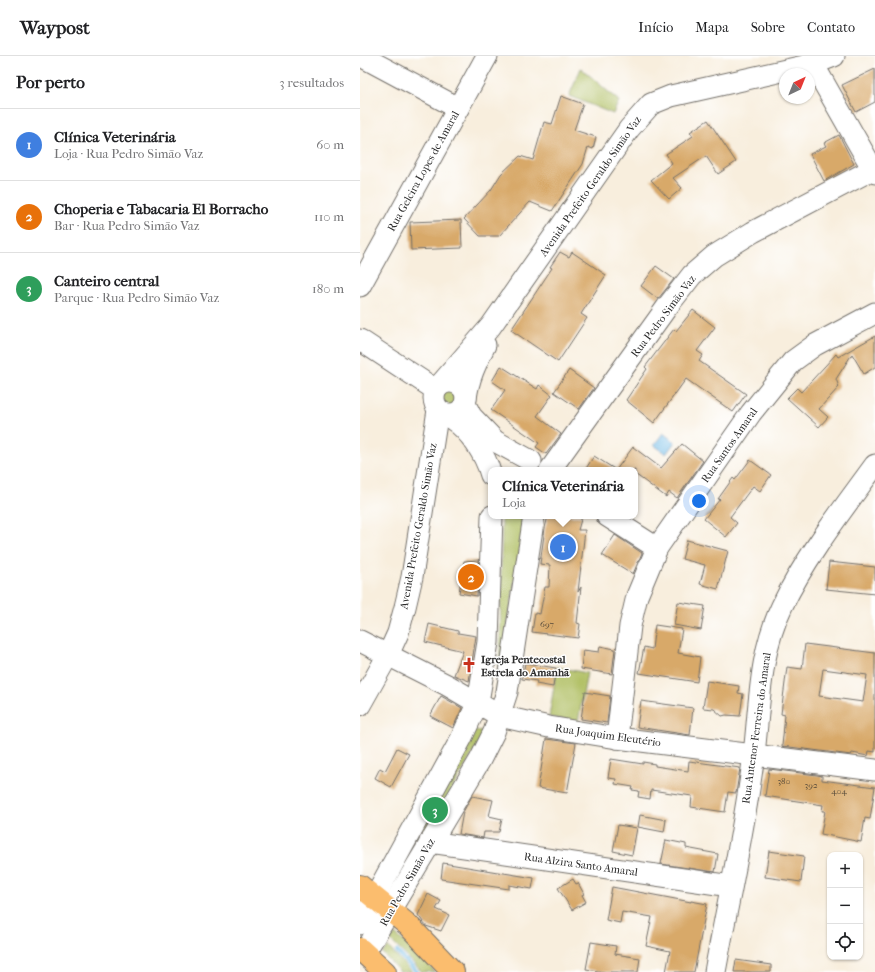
<!DOCTYPE html>
<html lang="pt">
<head>
<meta charset="utf-8">
<style>
	:root { --surface:#fff; --page:#f6f6f6; --text:#202124; --muted:#757577; --line:#e0e0e0; --accent:#c8321e }
	body { margin:0; font-family:"IM FELL French Canon",serif; background:var(--page); color:var(--text) }
	.controls { position:absolute; right:12px; bottom:12px; display:grid; overflow:hidden; border-radius:8px; box-shadow:0 1px 3px #0004 }
	.controls button { width:36px; height:36px; display:grid; place-items:center; padding:0; border:0; border-bottom:1px solid var(--line); background:var(--surface); color:var(--text); font:20px sans-serif }
	.compass { position:absolute; left:419px; top:12px; width:36px; height:36px; border-radius:50%; background:var(--surface); box-shadow:0 1px 3px #0004; rotate:43deg }
	.you { position:absolute; left:339px; top:445px; width:14px; height:14px; margin:-10px; border:3px solid #fff; border-radius:50%; background:#1a73e8; box-shadow:0 0 0 6px #1a73e833 }
	.badge { display:grid; place-items:center; width:26px; height:26px; border-radius:50%; background:var(--accent); color:#fff; font-size:13px; font-weight:700 }
	.pin { position:absolute; translate:-50% -50%; border:2px solid #fff; box-shadow:0 1px 4px #0006 }
	.popup { position:absolute; left:128px; top:411px; width:150px; height:52px; box-sizing:border-box; display:grid; place-content:center; border-radius:8px; background:var(--surface); filter:drop-shadow(0 1px 3px #0005); font-size:13px; white-space:nowrap; color:var(--muted) }
	.popup b { font-size:15px; color:var(--text) }
	.popup::after { content:''; position:absolute; left:50%; top:100%; margin-left:-8px; border:8px solid transparent; border-top-color:var(--surface) }
	.list { margin:0; padding:0; list-style:none }
	h2 { display:flex; justify-content:space-between; align-items:center; height:52px; margin:0; padding:0 16px; font-size:17px }
	h2 small { font-size:13px; font-weight:400; color:var(--muted) }
	.list li { display:grid; grid-template-columns:26px 1fr auto; gap:12px; align-items:center; box-sizing:border-box; height:72px; padding:0 16px; border-top:1px solid var(--line) }
	.list b { display:block; font-size:15px; white-space:nowrap }
	.list p { margin:0; font-size:13px; white-space:nowrap; color:var(--muted) }
	.list em { font-size:13px; font-style:normal; color:var(--muted) }
	.icon { flex:none; width:22px; height:22px; fill:none; stroke:currentColor; stroke-width:2; stroke-linecap:round; stroke-linejoin:round }
	.map { position:relative; flex:none; width:515px; height:916px; overflow:hidden }
	header { display:flex; align-items:center; gap:24px; box-sizing:border-box; height:56px; padding:0 20px; background:var(--surface); border-bottom:1px solid var(--line) }
	header strong { font-size:19px }
	nav { display:flex; gap:22px; margin-inline-start:auto; font-size:14px }
	main { display:flex }
	aside { flex:1; background:var(--surface) }
	.map>svg:first-child { display:block }
	.green { fill:#afbe60; stroke:#6d7446 }
	.water { fill:#69b6e3; stroke:#4a7087 }
	.lines { fill:none; stroke-linecap:round; stroke-linejoin:round }
	.stream { stroke:#69b6e3; stroke-width:4.5 }
	.building { fill:#d8a969; fill-rule:evenodd }
	.minor-casing { stroke:#736f69; stroke-width:23 }
	.major-casing { stroke:#736f69; stroke-width:24 }
	.minor { stroke:#fff; stroke-width:21 }
	.major { stroke:#fbbd6e; stroke-width:22 }
	.labels { text-anchor:middle; stroke-width:3; stroke-linejoin:round; paint-order:stroke }
	.number-label { font-size:9px; fill:#564a3a }
	.street-label { font-size:11px; fill:#2b2b2b; stroke:#fff }
	.poi-label { font-size:11px; font-weight:bold; fill:#2b2b2b; stroke:#fff; text-anchor:start }
</style>
</head>
<body>
<header>
<strong>Waypost</strong>
<nav><a>Início</a><a>Mapa</a><a>Sobre</a><a>Contato</a></nav>
</header>
<main>
<aside>
<h2>Por perto<small>3 resultados</small></h2>
<ul class="list">
<li><span class="badge" style="background:#3f7fe0">1</span><div><b>Clínica Veterinária</b><p>Loja · Rua Pedro Simão Vaz</p></div><em>60 m</em></li>
<li><span class="badge" style="background:#e8710a">2</span><div><b>Choperia e Tabacaria El Borracho</b><p>Bar · Rua Pedro Simão Vaz</p></div><em>110 m</em></li>
<li><span class="badge" style="background:#2e9e5b">3</span><div><b>Canteiro central</b><p>Parque · Rua Pedro Simão Vaz</p></div><em>180 m</em></li>
</ul>
</aside>
<div class="map">
<svg width="515" height="916" viewBox="0 0 515 916">
	<rect width="100%" height="100%" fill="#fff"/>
	<filter id="ink" filterUnits="userSpaceOnUse"><feTurbulence type="fractalNoise" baseFrequency=".025" numOctaves="2"/><feDisplacementMap in="SourceGraphic" scale="8" xChannelSelector="R" yChannelSelector="G"/><feConvolveMatrix kernelMatrix="1 2 1 2 8 2 1 2 1" color-interpolation-filters="sRGB"/></filter>
	<filter id="wash" filterUnits="userSpaceOnUse"><feTurbulence type="fractalNoise" baseFrequency=".012" numOctaves="4" result="noise"/><feDisplacementMap in="SourceGraphic" scale="16" xChannelSelector="R" yChannelSelector="G"/><feGaussianBlur stdDeviation="0.9" result="paint"/><feColorMatrix in="noise" values="0 0 0 0 0 0 0 0 0 0 0 0 0 0 0 0 0 1.4 0 .05"/><feComposite in="paint" operator="in"/></filter>
	<g filter="url(#wash)">
		<rect width="100%" height="100%" fill="#f8eedd"/>
		<g class="green">
			<path d="M221 12 259 45 253 58 209 40Z"/>
			<path d="M89 330 97 333 99 336 98 351 91 355 84 354 77 340Z"/>
			<path d="M142 460 151 463 165 462 136 642 140 592Z"/>
			<path d="M197 611 227 617 218 666 189 661Z"/>
			<path d="M115 674 121 675 124 678 34 833 28 832Z"/>
			<path d="M35 878 66 905 75 916H62L30 884Z"/>
			<path d="M28 891 52 916H40L22 897Z"/>
		</g>
		<path class="water" d="M303 377 315 386 306 398 294 389Z"/>
		<g class="lines">
			<path class="stream" d="M37 896 57 916"/>
		</g>
		<g id="blocks">
			<g class="building">
				<path d="M515 13V46L496 56 482 29Z"/>
				<path d="M201 40 223 48 214 74 236 81 233 93 228 91 223 108 192 155 170 146 139 180H120L104 163 131 134 141 118 160 100 173 104 184 66 192 68Z"/>
				<path d="M348 64 376 106 358 118 346 100 313 122 322 132 309 143 291 124 312 107 306 98 333 80 330 76Z"/>
				<path d="M479 79 494 108 464 125 450 98 466 90 464 87Z"/>
				<path d="M101 164 102 192 51 194 50 166Z"/>
				<path d="M200 196 209 201 212 196 246 219 221 258 227 262 198 306 151 274 192 212 190 211Z"/>
				<path d="M296 210 314 223 298 243 281 230Z"/>
				<path d="M333 254 355 271 337 295 343 299 339 305 386 338 373 356 326 323 294 367 266 344 287 313 285 311 314 273 316 275Z"/>
				<path d="M515 280V311L504 318 492 298 476 323 479 331 459 353 468 361 459 371 427 342 437 332 441 336 476 298 478 301Z"/>
				<path d="M141 310 177 333 179 329 192 339 177 360 201 378 186 398 176 391 179 387 131 354 145 334 132 325Z"/>
				<path d="M209 314 234 332 219 353 194 336Z"/>
				<path d="M322 388 343 405 317 442 309 436 306 441 275 418V414H256L273 391 301 412Z"/>
				<path d="M234 400 256 414H225Z"/>
				<path d="M390 404 411 419 400 435 393 430 370 461 377 467 366 481 344 463 360 443H358L373 422 375 424Z"/>
				<path d="M188 460H222L218 474H225L218 536 221 531 217 567 220 568 218 582 172 576 175 557 180 558 185 531H189L190 509 180 508 185 472Z"/>
				<path d="M255 479 282 497 273 518 242 499Z"/>
				<path d="M327 484 368 495 358 533 340 528 345 509 322 503Z"/>
				<path d="M119 504 117 540 99 537 104 505Z"/>
				<path d="M469 506 515 511V538L466 533Z"/>
				<path d="M318 546 345 550 341 574 314 569Z"/>
				<path d="M69 568 98 575V577L116 580 109 625 94 619 103 595 65 586Z"/>
				<path d="M295 569 322 573 318 597 340 601 337 626 279 617 284 591 292 593Z"/>
				<path d="M445 588 515 597V696L509 695 508 700 492 697 491 699 422 690 425 659 421 658 427 611 442 613ZM463 613 507 619 503 646 459 640Z"/>
				<path d="M240 590 255 593 252 618 221 613 223 594 239 596Z"/>
				<path d="M165 607 196 612 193 631 176 628 177 625 162 623Z"/>
				<path d="M347 625 379 630 378 637 383 638 380 660 366 659 362 660 354 653 343 652Z"/>
				<path d="M225 636 250 640 247 667 221 663Z"/>
				<path d="M81 640 102 652 93 672 70 660Z"/>
				<path d="M281 645 333 652 330 679 277 671Z"/>
				<path d="M186 683 216 687 207 737 178 732Z"/>
				<path d="M37 692 49 698 31 731 15 722 20 712 25 715Z"/>
				<path d="M251 703 283 708V706L295 708V710L328 715 329 705 380 712 376 737 368 736 365 756 331 751 332 740 291 734 290 743 278 741 279 735 272 734 273 731 255 728 256 723 248 722Z"/>
				<path d="M409 713 457 719 462 720V724L515 731 510 763 505 762 501 786 461 778 465 755H462L463 749 405 740Z"/>
				<path d="M112 740 133 744 129 760 142 763 139 776H124L123 782 99 778 103 756Z"/>
				<path d="M280 759 306 764 304 776 278 771Z"/>
				<path d="M258 769 277 772 272 799 253 795Z"/>
				<path d="M306 784 326 788V792L358 798 355 816 301 808Z"/>
				<path d="M409 795 444 800 441 826 405 821Z"/>
				<path d="M83 807 174 822 172 833 149 829V833L81 823Z"/>
				<path d="M213 823 216 828 218 827 224 838 222 839 226 846 212 854 198 832Z"/>
				<path d="M252 831 331 846V845L347 848 334 916H306L310 895 286 890 292 861 262 856 260 867 246 864Z"/>
				<path d="M68 838 81 845 76 853 89 859 81 875 66 870 58 859Z"/>
				<path d="M231 886 256 890 255 898 280 902 278 916H245L226 913Z"/>
				<path d="M376 904 411 909V916H374Z"/>
			</g>
		</g>
	</g>
	<g filter="url(#ink)">
		<use href="#blocks" fill-opacity="0" stroke="#736f69" stroke-width="1"/>
		<g class="lines">
			<g class="minor-casing">
				<g id="minor">
					<path d="M1 0 98 52"/>
					<path d="M452 0 453 8 515 117"/>
					<path d="M0 230 127 0"/>
					<path d="M0 284 76 334"/>
					<circle cx="90" cy="342" r="16"/>
					<path d="M79 330 131 270 269 73 291 48 311 40 453 8 474 0"/>
					<path d="M106 343C108 323 116 307 125 289"/>
					<path d="M105 348 111 360 135 385 171 405"/>
					<path d="M92 363C110 375 125 398 131 419"/>
					<path d="M190 414 307 251 332 219 354 200 393 176 515 112"/>
					<path d="M247 460 297 492"/>
					<path d="M0 585 87 629 140 660 189 671 257 682 515 714"/>
					<path d="M0 649 28 599 38 577 45 551 52 521 78 354"/>
					<path d="M257 682 270 570 277 540 297 492 391 357 433 305 455 289 515 257"/>
					<path d="M70 786 371 830"/>
					<path d="M0 868 101 683 118 646 128 586 132 460"/>
					<path d="M5 896 120 704 134 676 147 636 174 460"/>
					<path d="M355 916C368 844 385 771 394 698 400 648 399 598 422 550 445 502 483 453 515 409"/>
				</g>
			</g>
			<g class="major-casing">
				<g id="major">
					<path d="M0 830 48 869 93 916"/>
					<path d="M0 893 25 916"/>
				</g>
			</g>
			<use href="#minor" class="minor"/>
			<use href="#major" class="major"/>
		</g>
	</g>
	<defs>
		<g id="church-bare" transform="scale(1.2)"><path d="M-1.2-6h2.4v3.5h3.3v2.4h-3.3V6h-2.4V-.1h-3.3v-2.4h3.3Z" fill="#c8321e" stroke="#fff" stroke-width="2.5" paint-order="stroke"/></g>
	</defs>
	<g fill-rule="evenodd">
		<use href="#church-bare" x="109" y="609"/>
	</g>
	<g class="labels">
		<g class="number-label">
			<text x="187" y="571">697</text>
			<text x="424" y="728">380</text>
			<text x="451" y="732">392</text>
			<text x="479" y="738">404</text>
		</g>
		<g class="street-label">
			<text transform="translate(63 115) rotate(-61)" y="4">Rua Gelcira Lopes de Amaral</text>
			<text transform="translate(230 130) rotate(-55)" y="4">Avenida Prefeito Geraldo Simão Vaz</text>
			<text transform="translate(303 260) rotate(-53)" y="4">Rua Pedro Simão Vaz</text>
			<text transform="translate(369 389) rotate(-55)" y="4">Rua Santos Amaral</text>
			<text transform="translate(58 470) rotate(-80)" y="4">Avenida Prefeito Geraldo Simão Vaz</text>
			<text transform="translate(396 672) rotate(-82)" y="4">Rua Antenor Ferreira do Amaral</text>
			<text transform="translate(248 679) rotate(8)" y="4">Rua Joaquim Eleutério</text>
			<text transform="translate(221 808) rotate(8)" y="4">Rua Alzira Santo Amaral</text>
			<text transform="translate(47 826) rotate(-60)" y="4">Rua Pedro Simão Vaz</text>
		</g>
		<g class="poi-label">
			<text x="121" y="607">Igreja Pentecostal<tspan x="121" dy="13">Estrela do Amanhã</tspan></text>
		</g>
	</g>
</svg>
<div class="controls">
<button>+</button>
<button>−</button>
<button><svg class="icon" aria-label="locate" viewBox="0 0 24 24"><circle cx="12" cy="12" r="6"/><path d="M12 2v4M12 18v4M2 12h4M18 12h4"/></svg></button>
</div>
<svg class="compass" viewBox="-18 -18 36 36"><path d="M0-13l5 13h-10z" fill="#e53935"/><path d="M0 13l5-13h-10z" fill="#757577"/></svg>
<div class="you"></div>
<div class="pin badge" style="left:203px;top:491px;background:#3f7fe0">1</div>
<div class="popup"><b>Clínica Veterinária</b>Loja</div>
<div class="pin badge" style="left:111px;top:521px;background:#e8710a">2</div>
<div class="pin badge" style="left:75px;top:754px;background:#2e9e5b">3</div>
</div>
</main>
</body>
</html>
